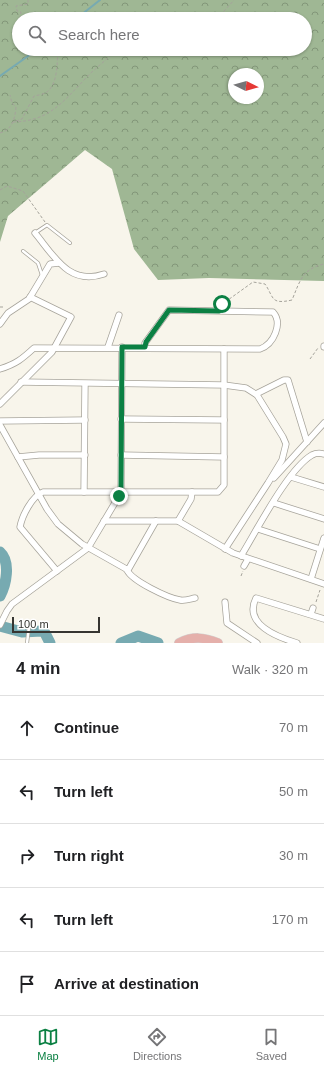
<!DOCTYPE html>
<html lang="en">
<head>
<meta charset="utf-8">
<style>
	:root { --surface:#fff; --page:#f6f6f6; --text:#202124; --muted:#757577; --line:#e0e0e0; --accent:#0b8043 }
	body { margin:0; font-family:Arial,sans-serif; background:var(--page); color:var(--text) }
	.compass { position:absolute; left:228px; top:68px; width:36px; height:36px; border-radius:50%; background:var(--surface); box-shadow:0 1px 3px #0004; rotate:95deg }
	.scale { position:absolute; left:12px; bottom:10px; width:88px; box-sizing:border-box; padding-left:4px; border:2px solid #363531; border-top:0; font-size:11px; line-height:14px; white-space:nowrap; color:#363531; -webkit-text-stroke:3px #fff; paint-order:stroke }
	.stop { position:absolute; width:12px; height:12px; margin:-9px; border:3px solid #0b8043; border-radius:50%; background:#fff }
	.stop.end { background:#0b8043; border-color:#fff; box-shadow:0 1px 4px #0008 }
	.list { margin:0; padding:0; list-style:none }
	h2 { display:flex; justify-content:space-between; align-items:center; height:52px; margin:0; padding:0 16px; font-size:17px }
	h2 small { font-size:13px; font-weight:400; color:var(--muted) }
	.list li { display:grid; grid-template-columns:26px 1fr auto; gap:12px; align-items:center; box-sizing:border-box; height:64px; padding:0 16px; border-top:1px solid var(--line) }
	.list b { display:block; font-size:15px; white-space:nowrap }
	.list em { font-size:13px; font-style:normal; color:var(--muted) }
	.icon { flex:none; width:22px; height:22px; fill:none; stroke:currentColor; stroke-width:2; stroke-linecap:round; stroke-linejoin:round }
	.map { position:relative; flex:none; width:324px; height:643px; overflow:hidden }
	.search { position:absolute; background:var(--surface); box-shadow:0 1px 3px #0004; left:12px; right:12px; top:12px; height:44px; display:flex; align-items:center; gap:10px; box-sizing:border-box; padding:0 14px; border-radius:22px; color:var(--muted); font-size:15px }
	.sheet { height:372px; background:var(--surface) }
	nav { display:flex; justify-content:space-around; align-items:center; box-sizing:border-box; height:56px; border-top:1px solid var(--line); background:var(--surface); font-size:11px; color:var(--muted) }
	nav a { display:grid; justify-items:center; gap:2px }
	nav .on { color:var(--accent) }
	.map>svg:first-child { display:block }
	.forest { fill:url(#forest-crowns); fill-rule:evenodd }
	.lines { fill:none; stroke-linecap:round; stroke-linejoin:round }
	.stream { stroke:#77aab1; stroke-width:2 }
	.river { stroke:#77aab1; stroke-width:11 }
	.service-casing { stroke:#a7a49b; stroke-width:4 }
	.minor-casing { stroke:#a7a49b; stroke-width:7 }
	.primary-casing { stroke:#d3d3d2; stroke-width:10 }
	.path { stroke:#a5a39b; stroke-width:1; stroke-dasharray:3 2; stroke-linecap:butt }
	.service { stroke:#fff; stroke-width:2.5 }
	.minor { stroke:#fff; stroke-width:5.5 }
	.primary { stroke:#e5b0ab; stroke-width:9 }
	.route { stroke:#0b8043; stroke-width:5 }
</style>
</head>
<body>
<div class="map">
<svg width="324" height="643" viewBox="0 0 324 643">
	<defs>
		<pattern id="forest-crowns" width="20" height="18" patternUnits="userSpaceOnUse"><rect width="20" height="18" fill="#9fb794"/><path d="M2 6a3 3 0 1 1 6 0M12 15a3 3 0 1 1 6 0" fill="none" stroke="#829679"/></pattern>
	</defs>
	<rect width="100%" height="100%" fill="#f8f5eb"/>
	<path class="forest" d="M0 0H324V281L209 278 158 280 134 249 112 169 85 150 8 216 0 242ZM19 19H305V49H19ZM234 74H258V98H234Z"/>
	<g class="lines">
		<g class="stream">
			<path d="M76 19 100 0"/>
			<path d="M0 76 38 49"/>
		</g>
		<g class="river">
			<path d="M0 552C11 562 6 585 0 596"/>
			<path d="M0 626 22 632 42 631 45 633 50 643"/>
			<path d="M121 643 138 636 158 643"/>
		</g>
		<g class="service-casing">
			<g id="service">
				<path d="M35 233 47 225 70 243"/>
				<path d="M23 251 38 263 42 275"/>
				<path d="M27 643 29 627"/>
			</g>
		</g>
		<g class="minor-casing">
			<g id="minor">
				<path d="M35 233C54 256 69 286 104 274"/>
				<path d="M0 324 8 313 29 299 50 264 59 263"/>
				<path d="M324 346V347"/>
				<path d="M108 347 119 315"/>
				<path d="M0 369C16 364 22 359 34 348L260 349C274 344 283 323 273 312L169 310 145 343V347"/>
				<path d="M21 382 224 385 246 388 257 395 283 437 286 444 282 460 268 483 225 549"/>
				<path d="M256 394 284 380H288L307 442"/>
				<path d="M0 404 52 352 71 317 30 297"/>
				<path d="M121 419 224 420"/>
				<path d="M0 421 85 420"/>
				<path d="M0 425 47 509 58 524 82 544 128 570 156 521"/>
				<path d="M121 455 224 457"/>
				<path d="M18 457 39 455H85"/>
				<path d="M291 477 324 487"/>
				<path d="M274 478 324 423"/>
				<path d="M84 492 85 384"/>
				<path d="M274 503 324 519"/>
				<path d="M104 521H178L233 553 324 584"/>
				<path d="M178 521 191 499 192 492"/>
				<path d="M258 529 320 549"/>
				<path d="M241 556C257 530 288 469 312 455 316 453 320 453 324 454"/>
				<path d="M244 566 248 559"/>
				<path d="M127 570C132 581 168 598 180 600 185 601 190 599 195 598"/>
				<path d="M57 571 20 527C22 516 32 496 43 492H218L224 485V349"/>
				<path d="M311 579 324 538"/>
				<path d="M225 602 227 623 257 643"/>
				<path d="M311 614 313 608"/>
				<path d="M0 625 7 611 12 604 88 548 119 496 121 489 122 347"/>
				<path d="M297 643C277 637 243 624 256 598L324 619"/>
			</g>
		</g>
		<g class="primary-casing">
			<path id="primary" d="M179 643C193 636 204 637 218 643"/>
		</g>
		<g class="path">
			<path d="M20 19 21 12 17 11 16 6 28 4V0"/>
			<path d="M217 19 234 0"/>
			<path d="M16 121 22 119 34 96C39 95 46 94 49 90 58 81 57 61 58 49"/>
			<path d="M13 122C49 121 62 103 85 79 95 68 107 60 117 49"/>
			<path d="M0 133C12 130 15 119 16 107L12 103 10 95"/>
			<path d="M0 190 7 186 23 191 45 222"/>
			<path d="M221 305 253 282 265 284C274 297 270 305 292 300 300 281 302 269 324 264"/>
			<path d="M0 307H5"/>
			<path d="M310 359 318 348"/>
			<path d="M241 576 243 571"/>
			<path d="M316 602 320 590"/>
		</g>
		<use href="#service" class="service"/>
		<use href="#minor" class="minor"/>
		<use href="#primary" class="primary"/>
	</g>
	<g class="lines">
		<path class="route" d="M119 496 121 489 122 347H145L146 342 169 310 219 311 222 304"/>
	</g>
</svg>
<svg class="compass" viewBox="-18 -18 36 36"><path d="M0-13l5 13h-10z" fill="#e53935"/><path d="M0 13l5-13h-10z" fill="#757577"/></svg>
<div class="scale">100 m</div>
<div class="stop" style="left:222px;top:304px"></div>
<div class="stop end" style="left:119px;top:496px"></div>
<div class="search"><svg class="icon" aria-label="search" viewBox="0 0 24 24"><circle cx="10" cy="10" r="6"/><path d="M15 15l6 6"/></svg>Search here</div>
</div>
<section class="sheet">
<h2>4 min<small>Walk · 320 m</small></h2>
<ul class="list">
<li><svg class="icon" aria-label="ahead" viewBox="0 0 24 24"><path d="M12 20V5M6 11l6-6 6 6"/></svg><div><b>Continue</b></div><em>70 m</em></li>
<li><svg class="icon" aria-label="left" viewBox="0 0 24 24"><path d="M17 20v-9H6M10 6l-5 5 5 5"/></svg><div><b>Turn left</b></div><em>50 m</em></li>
<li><svg class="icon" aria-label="right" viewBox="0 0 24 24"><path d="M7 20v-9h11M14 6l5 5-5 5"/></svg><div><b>Turn right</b></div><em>30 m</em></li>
<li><svg class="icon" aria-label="left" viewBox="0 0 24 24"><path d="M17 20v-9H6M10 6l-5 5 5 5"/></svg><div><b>Turn left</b></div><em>170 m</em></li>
<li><svg class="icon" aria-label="arrive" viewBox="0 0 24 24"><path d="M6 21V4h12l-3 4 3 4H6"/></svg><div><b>Arrive at destination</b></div></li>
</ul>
</section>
<nav>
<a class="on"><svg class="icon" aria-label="map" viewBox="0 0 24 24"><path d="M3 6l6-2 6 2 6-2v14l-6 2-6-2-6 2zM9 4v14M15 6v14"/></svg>Map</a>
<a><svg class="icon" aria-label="directions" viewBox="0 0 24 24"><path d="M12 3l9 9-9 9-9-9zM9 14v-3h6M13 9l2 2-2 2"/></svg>Directions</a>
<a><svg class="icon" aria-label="saved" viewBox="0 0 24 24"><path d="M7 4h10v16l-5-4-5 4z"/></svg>Saved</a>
</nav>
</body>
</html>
